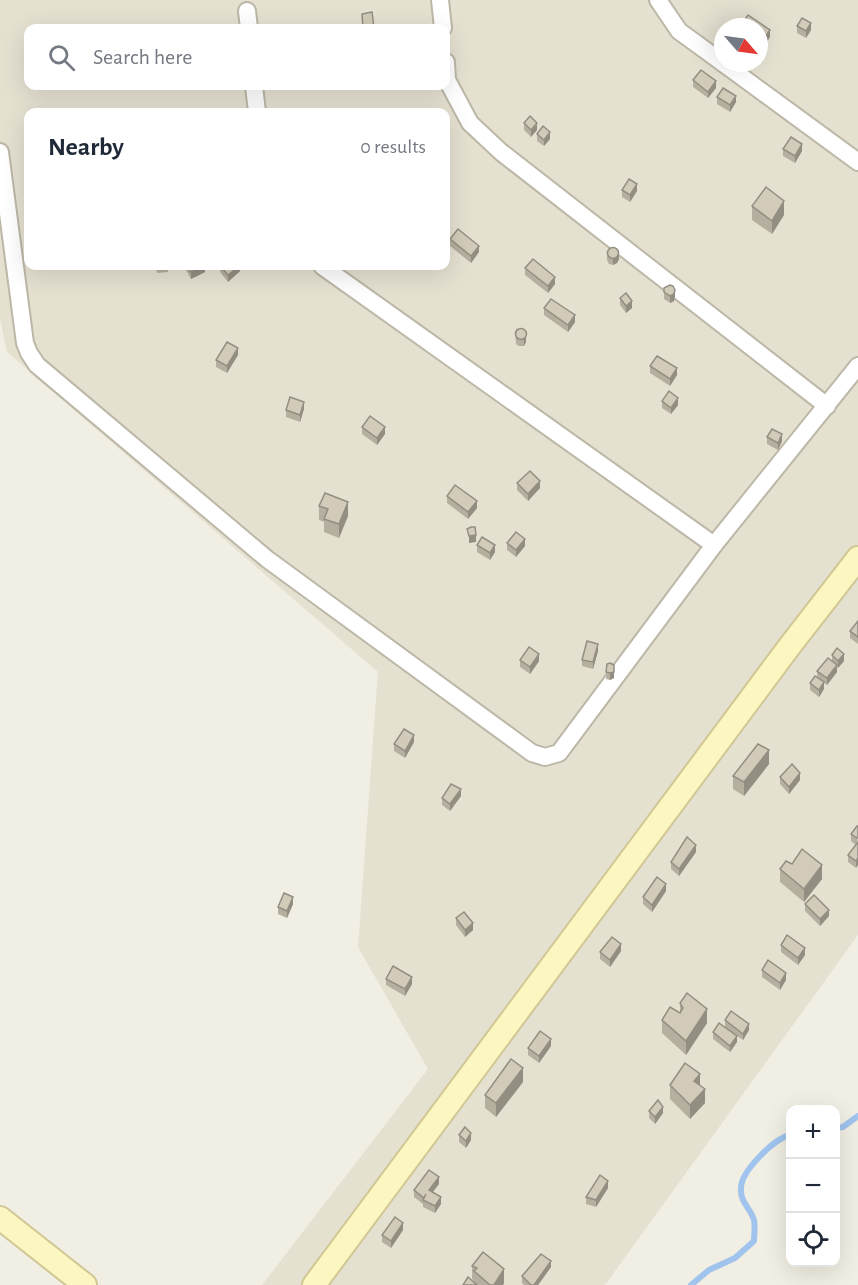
<!DOCTYPE html>
<html lang="en">
<head>
<meta charset="utf-8">
<style>
	:root { --surface:#fff; --page:#f6f6f7; --text:#1f2937; --muted:#747a83; --line:#e0e1e3 }
	body { margin:0; font-family:"Alegreya Sans",sans-serif; background:var(--page); color:var(--text) }
	.controls { position:absolute; right:18px; bottom:18px; display:grid; overflow:hidden; border-radius:12px; box-shadow:0 6px 24px #0002 }
	.controls button { width:54px; height:54px; display:grid; place-items:center; padding:0; border:0; border-bottom:2px solid var(--line); background:var(--surface); color:var(--text); font:30px sans-serif }
	.compass { position:absolute; left:714px; top:18px; width:54px; height:54px; border-radius:50%; background:var(--surface); box-shadow:0 6px 24px #0002; rotate:118deg }
	.list { margin:0; padding:0; list-style:none }
	h2 { display:flex; justify-content:space-between; align-items:center; height:78px; margin:0; padding:0 24px; font-size:26px }
	h2 small { font-size:20px; font-weight:400; color:var(--muted) }
	.icon { flex:none; width:33px; height:33px; fill:none; stroke:currentColor; stroke-width:2; stroke-linecap:round; stroke-linejoin:round }
	.map { position:relative; flex:none; width:858px; height:1285px; overflow:hidden }
	.search { position:absolute; background:var(--surface); box-shadow:0 6px 24px #0002; left:24px; top:24px; width:426px; height:66px; display:flex; align-items:center; gap:15px; box-sizing:border-box; padding:0 21px; border-radius:12px; color:var(--muted); font-size:22px }
	.panel { position:absolute; background:var(--surface); box-shadow:0 6px 24px #0002; left:24px; top:108px; width:426px; height:162px; border-radius:12px }
	.map>svg:first-child { display:block }
	.residential { fill:#e5e1d1; fill-rule:evenodd }
	.lines { fill:none; stroke-linecap:round; stroke-linejoin:round }
	.stream { stroke:#a0c4ed; stroke-width:6 }
	.street-casing { stroke:#bcb7a6; stroke-width:20 }
	.secondary-casing { stroke:#d0c794; stroke-width:26 }
	.street { stroke:#fff; stroke-width:16 }
	.secondary { stroke:#fcf6c1; stroke-width:22 }
	.wall { fill:#b5af9f }
	.shaded-wall { fill:#938e82 }
	.building { fill:#d2cbb9; stroke:#938e82; stroke-width:1.5 }
</style>
</head>
<body>
<div class="map">
<svg width="858" height="1285" viewBox="0 0 858 1285">
	<rect width="100%" height="100%" fill="#f1eee3"/>
	<path class="residential" d="M0 0H858V935L605 1285H262L428 1069 358 947 378 672 7 352 0 318ZM723 27H759V63H723ZM28 28H446V86H28ZM28 112H446V266H28Z"/>
	<g class="lines">
		<g class="stream">
			<path d="M836 1128 843 1127 858 1116"/>
			<path d="M691 1285 709 1270 735 1258 754 1241C754 1234 756 1223 753 1217 748 1206 740 1201 741 1188 741 1171 775 1138 790 1135"/>
		</g>
		<g class="street-casing">
			<g id="street">
				<path d="M440 0 443 28"/>
				<path d="M658 0 679 31 723 63"/>
				<path d="M247 11 249 28"/>
				<path d="M446 62 447 80 470 123 501 152 827 406"/>
				<path d="M723 63 858 162"/>
				<path d="M254 86 257 112"/>
				<path d="M0 152 25 343 29 353 37 365 267 559 532 753 545 757 559 753 714 545 858 366"/>
				<path d="M322 266 714 545"/>
			</g>
		</g>
		<g class="secondary-casing">
			<g id="secondary">
				<path d="M0 1218 85 1285"/>
				<path d="M314 1285 789 647 858 558"/>
			</g>
		</g>
		<use href="#street" class="street"/>
		<use href="#secondary" class="secondary"/>
	</g>
	<g class="wall">
		<path d="M748 15 770 30V37L764 46 759 43V27H742V24Z"/>
		<path d="M797 26 811 30 806 38 797 33Z"/>
		<path d="M693 80 716 88 708 98 693 87Z"/>
		<path d="M717 97 736 102 730 112 717 104Z"/>
		<path d="M524 123 537 130 531 137 524 130Z"/>
		<path d="M537 134 550 139 544 146 537 141Z"/>
		<path d="M783 149 802 151 795 163 783 156Z"/>
		<path d="M622 190 637 191 630 202 622 197Z"/>
		<path d="M752 206 784 215 772 234 752 220Z"/>
		<path d="M450 239 479 252 471 263 450 246Z"/>
		<path d="M607 253 619 259 617 263 613 265 609 264 607 260Z"/>
		<path d="M156 266H168V272L157 273Z"/>
		<path d="M186 266H205V272L191 279 186 270Z"/>
		<path d="M220 266H240V271L228 282 220 272Z"/>
		<path d="M525 268 555 284 548 293 525 275Z"/>
		<path d="M664 288 675 297 674 301 670 303 664 299Z"/>
		<path d="M620 298 632 308 626 313 620 305Z"/>
		<path d="M544 308 575 322 568 332 544 315Z"/>
		<path d="M517 328 526 342 524 346H519L516 344 515 332Z"/>
		<path d="M238 355 227 373 216 367V360Z"/>
		<path d="M650 366 677 375 670 386 650 373Z"/>
		<path d="M662 401 678 405 671 414 662 408Z"/>
		<path d="M304 409 300 422 286 417V410Z"/>
		<path d="M362 427 385 434 377 445 362 434Z"/>
		<path d="M767 437 782 441 778 450 767 444Z"/>
		<path d="M517 483 540 488 528 501 517 490Z"/>
		<path d="M447 496 477 508 468 519 447 503Z"/>
		<path d="M319 506 348 516 339 538 324 532V522L319 520Z"/>
		<path d="M507 543 525 546 516 557 507 550Z"/>
		<path d="M477 545 495 552 490 560 477 552Z"/>
		<path d="M858 621V644L850 638V631Z"/>
		<path d="M598 651 593 669 582 666V660Z"/>
		<path d="M832 655 844 661 838 668 837 667V672L827 685 824 683V689L819 697 810 690V683L817 677V671L832 660Z"/>
		<path d="M520 660 539 661 530 674 520 667Z"/>
		<path d="M607 664 614 665V678L610 680 606 679Z"/>
		<path d="M414 742 405 758 394 751V744Z"/>
		<path d="M769 764 744 796 733 789V776Z"/>
		<path d="M780 777 800 780 789 794 780 784Z"/>
		<path d="M461 796 450 811 442 805V798Z"/>
		<path d="M858 827 856 868 848 862V855L856 845 851 841V834Z"/>
		<path d="M696 852 679 876 671 869V862Z"/>
		<path d="M792 864 822 879 804 902 780 882V869Z"/>
		<path d="M666 891 652 912 643 904V897Z"/>
		<path d="M293 904 287 918 278 914V907Z"/>
		<path d="M805 904 829 916 820 926 805 911Z"/>
		<path d="M456 918 473 930 465 937 456 925Z"/>
		<path d="M781 945 805 955 798 965 781 952Z"/>
		<path d="M621 951 610 967 600 959V952Z"/>
		<path d="M762 970 786 980 780 990 762 977Z"/>
		<path d="M386 979 412 984 405 996 386 985Z"/>
		<path d="M680 1003 707 1023 686 1055 662 1033V1020L680 1013Z"/>
		<path d="M725 1020 749 1030 743 1040 737 1036V1042L730 1052 713 1039V1032L725 1027Z"/>
		<path d="M551 1046 539 1063 528 1055V1048Z"/>
		<path d="M523 1082 496 1117 485 1108V1095Z"/>
		<path d="M670 1085H700L705 1103 690 1119 670 1099Z"/>
		<path d="M649 1111 663 1113 655 1124 649 1118Z"/>
		<path d="M459 1135 471 1140 466 1148 459 1142Z"/>
		<path d="M439 1184 432 1192 441 1204 435 1213 423 1207V1204L414 1197V1190Z"/>
		<path d="M608 1188 596 1207 586 1204V1197Z"/>
		<path d="M403 1230 391 1248 382 1242V1235Z"/>
		<path d="M472 1266 504 1283 503 1285H463L474 1283V1281L472 1279Z"/>
		<path d="M551 1267 538 1285H524L522 1283V1276Z"/>
	</g>
	<g class="shaded-wall">
		<path d="M811 23V30L806 38V31Z"/>
		<path d="M770 30V37L764 46V39Z"/>
		<path d="M716 81V88L708 98V92Z"/>
		<path d="M736 96V102L730 112V105Z"/>
		<path d="M537 123V130L531 137V130Z"/>
		<path d="M550 132V139L544 146V140Z"/>
		<path d="M802 144V151L795 163V156Z"/>
		<path d="M637 184V191L630 202V195Z"/>
		<path d="M784 201V215L772 234V221Z"/>
		<path d="M479 246V252L471 263V256Z"/>
		<path d="M619 252V259L617 263 613 265V258Z"/>
		<path d="M204 266H205V272L191 279V272Z"/>
		<path d="M239 266H240V271L228 282V275Z"/>
		<path d="M555 277V284L548 293V286Z"/>
		<path d="M675 290V297L674 301 670 303V296Z"/>
		<path d="M632 301V308L626 313V306Z"/>
		<path d="M575 315V322L568 332V325Z"/>
		<path d="M526 335V342L524 346V339Z"/>
		<path d="M238 348V355L227 373V366Z"/>
		<path d="M677 368V375L670 386V379Z"/>
		<path d="M678 398V405L671 414V408Z"/>
		<path d="M304 402V409L300 422V415Z"/>
		<path d="M385 427V434L377 445V438Z"/>
		<path d="M782 434V441L778 450V443Z"/>
		<path d="M540 481V488L528 501V494Z"/>
		<path d="M477 501V508L468 519V512Z"/>
		<path d="M348 502V516L339 538V524Z"/>
		<path d="M476 535V542L469 543V536Z"/>
		<path d="M525 539V546L516 557V550Z"/>
		<path d="M495 545V552L490 560V553Z"/>
		<path d="M598 644V651L593 669V662Z"/>
		<path d="M539 654V661L530 674V667Z"/>
		<path d="M844 654V661L838 668V661Z"/>
		<path d="M837 665V672L827 685V678Z"/>
		<path d="M614 672V678L610 680V673Z"/>
		<path d="M824 682V689L819 697V690Z"/>
		<path d="M414 735V742L405 758V751Z"/>
		<path d="M769 750V764L744 796V782Z"/>
		<path d="M800 773V780L789 794V787Z"/>
		<path d="M461 789V796L450 811V804Z"/>
		<path d="M696 845V852L679 876V869Z"/>
		<path d="M858 858V865L856 868V861Z"/>
		<path d="M822 865V879L804 902V889Z"/>
		<path d="M666 884V891L652 912V905Z"/>
		<path d="M293 897V904L287 918V911Z"/>
		<path d="M829 910V916L820 926V919Z"/>
		<path d="M473 923V930L465 937V930Z"/>
		<path d="M621 944V951L610 967V960Z"/>
		<path d="M805 948V955L798 965V958Z"/>
		<path d="M786 973V980L780 990V983Z"/>
		<path d="M412 977V984L405 996V989Z"/>
		<path d="M707 1009V1023L686 1055V1041Z"/>
		<path d="M749 1024V1030L743 1040V1034Z"/>
		<path d="M737 1036V1042L730 1052V1046Z"/>
		<path d="M551 1039V1046L539 1063V1056Z"/>
		<path d="M523 1068V1082L496 1117V1103Z"/>
		<path d="M700 1074V1088L694 1081Z"/>
		<path d="M705 1089V1103L690 1119V1105Z"/>
		<path d="M663 1107V1113L655 1124V1117Z"/>
		<path d="M471 1133V1140L466 1148V1141Z"/>
		<path d="M439 1177V1184L429 1197V1190Z"/>
		<path d="M608 1181V1188L596 1207V1200Z"/>
		<path d="M441 1197V1204L435 1213V1206Z"/>
		<path d="M403 1223V1230L391 1248V1241Z"/>
		<path d="M551 1261V1267L538 1285H534Z"/>
		<path d="M504 1269V1283L503 1285H494Z"/>
	</g>
	<g class="building">
		<path d="M372 12 374 28H363L362 14Z"/>
		<path d="M748 15 770 30 764 39 759 36V27H746L742 24Z"/>
		<path d="M802 18 811 23 806 31 797 26Z"/>
		<path d="M701 70 716 81 708 92 693 80Z"/>
		<path d="M723 88 736 96 730 105 717 97Z"/>
		<path d="M530 116 537 123 531 130 524 123Z"/>
		<path d="M543 126 550 132 544 140 537 134Z"/>
		<path d="M791 137 802 144 795 156 783 149Z"/>
		<path d="M629 179 637 184 630 195 622 190Z"/>
		<path d="M766 187 784 201 772 221 752 206Z"/>
		<path d="M458 229 479 246 471 256 450 239Z"/>
		<circle cx="613" cy="253" r="5.5"/>
		<path d="M533 259 555 277 548 286 525 268Z"/>
		<path d="M187 266H204L191 272Z"/>
		<path d="M220 266H239L228 275Z"/>
		<path d="M670 285 673 286 675 290 674 294 670 296 664 292V288Z"/>
		<path d="M626 293 632 301 626 306 620 298Z"/>
		<path d="M551 299 575 315 568 325 544 308Z"/>
		<circle cx="521" cy="334" r="5.5"/>
		<path d="M227 342 238 348 227 366 216 360Z"/>
		<path d="M657 356 677 368 670 379 650 366Z"/>
		<path d="M669 391 678 398 671 408 662 401Z"/>
		<path d="M290 397 304 402 300 415 286 410Z"/>
		<path d="M370 416 385 427 377 438 362 427Z"/>
		<path d="M772 429 782 434 778 443 767 437Z"/>
		<path d="M530 471 540 481 528 494 517 483Z"/>
		<path d="M455 485 477 501 468 512 447 496Z"/>
		<path d="M325 493 348 502 339 524 324 519 328 509 319 506Z"/>
		<path d="M471 527H475L476 535 469 536 467 529Z"/>
		<path d="M516 532 525 539 516 550 507 543Z"/>
		<path d="M482 537 495 545 490 553 477 545Z"/>
		<path d="M858 621V637L850 631Z"/>
		<path d="M587 641 598 644 593 662 582 660Z"/>
		<path d="M529 647 539 654 530 667 520 660Z"/>
		<path d="M837 648 844 654 838 661 832 655Z"/>
		<path d="M828 658 837 665 827 678 817 671Z"/>
		<path d="M610 663 614 665V672L610 673 606 672 607 664Z"/>
		<path d="M815 676 824 682 819 690 810 683Z"/>
		<path d="M404 729 414 735 405 751 394 744Z"/>
		<path d="M758 744 769 750 744 782 733 776Z"/>
		<path d="M792 764 800 773 789 787 780 777Z"/>
		<path d="M451 784 461 789 450 804 442 798Z"/>
		<path d="M857 826 858 827V837L857 838 851 834Z"/>
		<path d="M687 837 696 845 679 869 671 862Z"/>
		<path d="M858 842V858L856 861 848 855Z"/>
		<path d="M802 849 822 865 804 889 780 869 786 861 792 864Z"/>
		<path d="M657 877 666 884 652 905 643 897Z"/>
		<path d="M284 893 293 897 287 911 278 907Z"/>
		<path d="M814 895 829 910 820 919 805 904Z"/>
		<path d="M464 912 473 923 465 930 456 918Z"/>
		<path d="M787 935 805 948 798 958 781 945Z"/>
		<path d="M612 937 621 944 610 960 600 952Z"/>
		<path d="M768 960 786 973 780 983 762 970Z"/>
		<path d="M393 966 412 977 405 989 386 979Z"/>
		<path d="M687 993 707 1009 686 1041 662 1020 670 1007 680 1013 683 1008 680 1003Z"/>
		<path d="M731 1011 749 1024 743 1034 725 1020Z"/>
		<path d="M719 1023 737 1036 730 1046 713 1032Z"/>
		<path d="M540 1031 551 1039 539 1056 528 1048Z"/>
		<path d="M511 1059 523 1068 496 1103 485 1095Z"/>
		<path d="M685 1063 700 1074 694 1081 705 1089 690 1105 670 1085Z"/>
		<path d="M658 1100 663 1107 655 1117 649 1111Z"/>
		<path d="M465 1127 471 1133 466 1141 459 1135Z"/>
		<path d="M429 1170 439 1177 429 1190 441 1197 435 1206 423 1200 426 1194 424 1198 414 1190Z"/>
		<path d="M600 1175 608 1181 596 1200 586 1197Z"/>
		<path d="M395 1217 403 1223 391 1241 382 1235Z"/>
		<path d="M483 1252 504 1269 494 1285H490L474 1271 477 1268 472 1266Z"/>
		<path d="M541 1254 551 1261 534 1285H531L522 1276Z"/>
		<path d="M468 1277 477 1285H463Z"/>
	</g>
</svg>
<div class="controls">
<button>+</button>
<button>−</button>
<button><svg class="icon" aria-label="locate" viewBox="0 0 24 24"><circle cx="12" cy="12" r="6"/><path d="M12 2v4M12 18v4M2 12h4M18 12h4"/></svg></button>
</div>
<svg class="compass" viewBox="-18 -18 36 36"><path d="M0-13l5 13h-10z" fill="#e53935"/><path d="M0 13l5-13h-10z" fill="#747a83"/></svg>
<div class="search"><svg class="icon" aria-label="search" viewBox="0 0 24 24"><circle cx="10" cy="10" r="6"/><path d="M15 15l6 6"/></svg>Search here</div>
<section class="panel">
<h2>Nearby<small>0 results</small></h2>
<ul class="list">
</ul>
</section>
</div>
</body>
</html>
